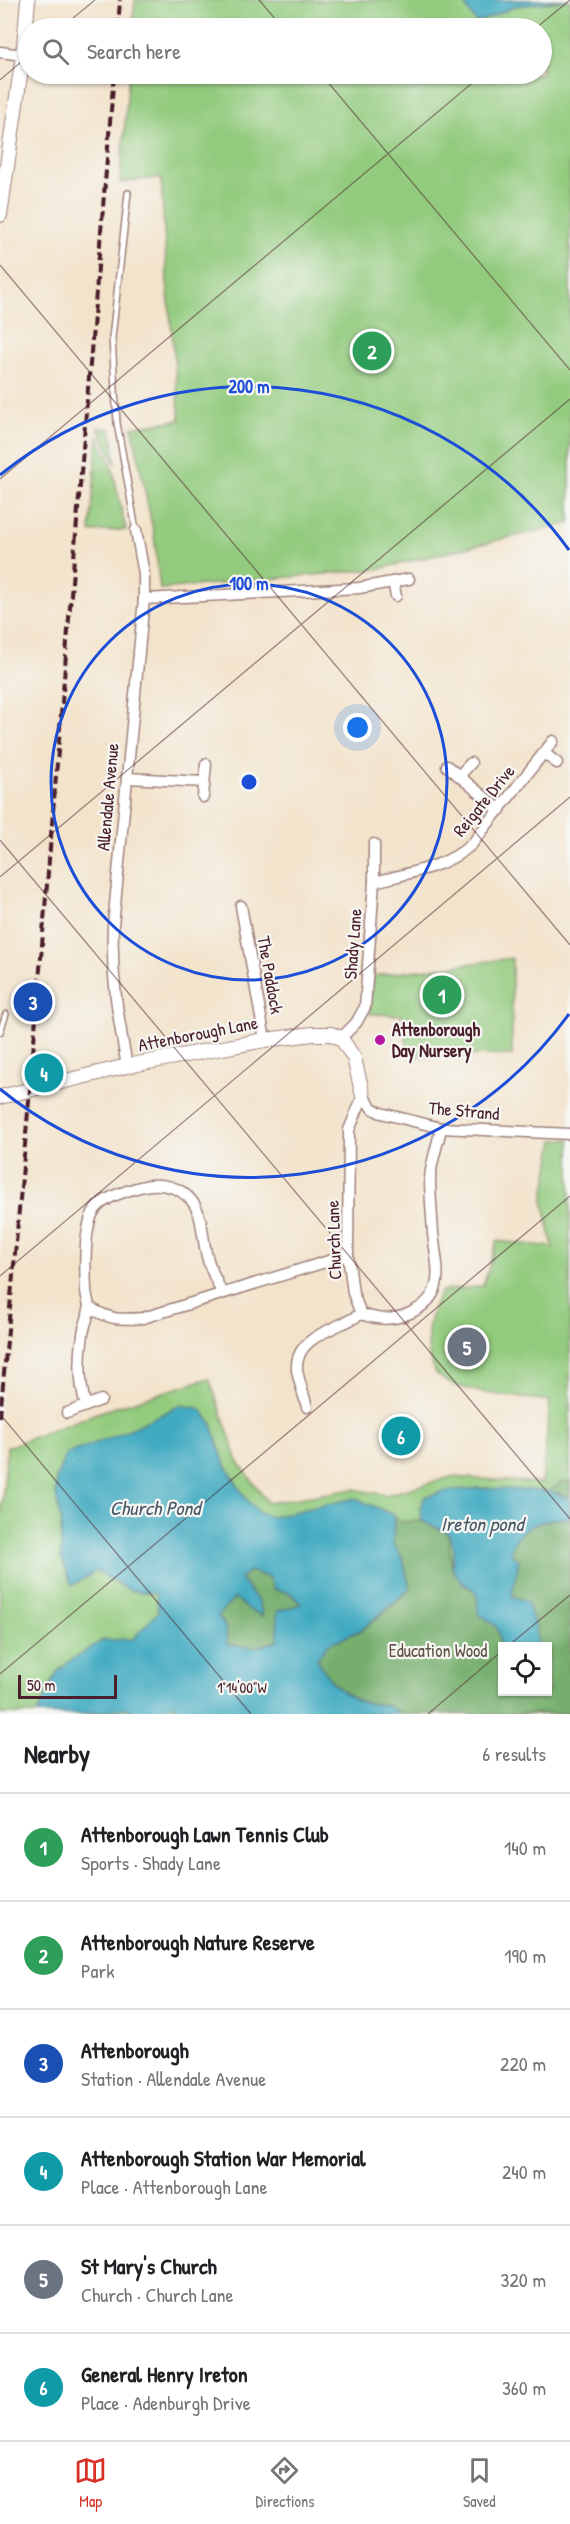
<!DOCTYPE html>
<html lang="en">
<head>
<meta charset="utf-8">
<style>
	:root { --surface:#fff; --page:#f2f2f2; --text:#202124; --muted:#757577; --line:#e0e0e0; --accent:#d93025 }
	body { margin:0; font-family:"Patrick Hand",sans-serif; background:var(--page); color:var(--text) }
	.controls { position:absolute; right:18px; bottom:18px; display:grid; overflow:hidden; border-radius:0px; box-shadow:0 2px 4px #0004 }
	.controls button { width:54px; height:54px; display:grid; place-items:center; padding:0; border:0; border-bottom:2px solid var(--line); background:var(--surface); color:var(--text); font:30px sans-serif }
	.scale { position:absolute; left:18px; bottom:15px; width:99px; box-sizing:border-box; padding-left:6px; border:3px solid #4a1f2b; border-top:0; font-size:16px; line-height:21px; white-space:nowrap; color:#4a1f2b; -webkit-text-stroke:4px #f6f6f2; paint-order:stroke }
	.you { position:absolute; left:358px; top:728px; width:21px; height:21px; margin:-15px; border:4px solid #fff; border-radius:50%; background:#1a73e8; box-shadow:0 0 0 9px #1a73e833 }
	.badge { display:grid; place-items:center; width:39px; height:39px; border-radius:50%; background:var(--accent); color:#fff; font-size:20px; font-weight:700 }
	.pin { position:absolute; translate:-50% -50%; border:3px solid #fff; box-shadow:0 2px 6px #0006 }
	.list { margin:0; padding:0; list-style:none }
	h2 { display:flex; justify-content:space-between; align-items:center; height:78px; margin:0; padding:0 24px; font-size:26px }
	h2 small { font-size:20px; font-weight:400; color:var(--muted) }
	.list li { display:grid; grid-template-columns:39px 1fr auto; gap:18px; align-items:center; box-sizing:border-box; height:108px; padding:0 24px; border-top:2px solid var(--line) }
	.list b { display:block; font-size:22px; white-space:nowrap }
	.list p { margin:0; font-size:20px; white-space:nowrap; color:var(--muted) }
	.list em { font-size:20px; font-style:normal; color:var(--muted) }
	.icon { flex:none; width:33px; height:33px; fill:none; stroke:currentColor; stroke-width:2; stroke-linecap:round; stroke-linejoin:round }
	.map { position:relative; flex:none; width:570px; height:1714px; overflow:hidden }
	.search { position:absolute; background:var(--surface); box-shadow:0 2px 4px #0004; left:18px; right:18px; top:18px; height:66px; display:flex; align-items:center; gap:15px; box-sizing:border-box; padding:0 21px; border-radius:33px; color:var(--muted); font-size:22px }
	.sheet { height:726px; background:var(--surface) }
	nav { display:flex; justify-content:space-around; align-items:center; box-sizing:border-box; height:84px; border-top:2px solid var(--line); background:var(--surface); font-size:16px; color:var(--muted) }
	nav a { display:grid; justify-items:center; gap:3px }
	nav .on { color:var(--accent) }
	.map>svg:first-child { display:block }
	.green { fill:#93cb7e; stroke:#6e7554; stroke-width:1.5; fill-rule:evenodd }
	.forest { fill:#76af6d; stroke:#60674c; stroke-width:1.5 }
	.water { fill:#41aac1; stroke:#466476; stroke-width:1.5; fill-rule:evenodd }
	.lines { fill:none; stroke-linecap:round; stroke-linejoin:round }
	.service-casing { stroke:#9e817b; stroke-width:8 }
	.minor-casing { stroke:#9e817b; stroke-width:13 }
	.tertiary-casing { stroke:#9e817b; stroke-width:16 }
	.service { stroke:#fff; stroke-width:5 }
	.minor { stroke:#fff; stroke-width:10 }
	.tertiary { stroke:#fff; stroke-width:14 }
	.rail { stroke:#4a1f2b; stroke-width:4; stroke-dasharray:9 4.5; stroke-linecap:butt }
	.ticks { fill:none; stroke:#4a1f2b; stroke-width:1.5; stroke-opacity:0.45 }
	.ring { fill:none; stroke:#1d4ed8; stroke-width:3 }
	.poi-dot { fill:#b5179e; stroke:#f6f6f2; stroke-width:2 }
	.labels { text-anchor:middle; stroke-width:4.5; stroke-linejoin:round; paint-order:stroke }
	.street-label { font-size:18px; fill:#4a1f2b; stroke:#f6f6f2 }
	.poi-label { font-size:18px; font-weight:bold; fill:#4a1f2b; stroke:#f6f6f2; text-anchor:start }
	.park-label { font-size:18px; fill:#605344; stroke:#f6f6f2 }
	.water-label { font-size:20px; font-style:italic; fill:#465767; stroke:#f6f6f2 }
	.ticks-label { font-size:15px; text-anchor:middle; fill:#4a1f2b; stroke:#f6f6f2; stroke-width:4.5; stroke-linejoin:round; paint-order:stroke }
	.centre { fill:#1d4ed8; stroke:#f6f6f2; stroke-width:3 }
	.ring-label { font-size:18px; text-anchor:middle; font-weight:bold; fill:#1d4ed8; stroke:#f6f6f2; stroke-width:4.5; stroke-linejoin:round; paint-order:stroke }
</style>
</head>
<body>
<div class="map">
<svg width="570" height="1714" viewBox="0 0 570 1714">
	<rect width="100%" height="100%" fill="#f6f6f2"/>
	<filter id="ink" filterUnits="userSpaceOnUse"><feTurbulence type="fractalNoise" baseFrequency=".0167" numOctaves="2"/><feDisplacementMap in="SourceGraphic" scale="12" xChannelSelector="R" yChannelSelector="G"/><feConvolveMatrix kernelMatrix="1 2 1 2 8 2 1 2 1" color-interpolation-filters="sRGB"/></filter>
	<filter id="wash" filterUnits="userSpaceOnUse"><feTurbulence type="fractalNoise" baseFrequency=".008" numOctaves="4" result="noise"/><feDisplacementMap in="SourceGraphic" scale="24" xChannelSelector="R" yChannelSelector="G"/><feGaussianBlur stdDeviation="1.35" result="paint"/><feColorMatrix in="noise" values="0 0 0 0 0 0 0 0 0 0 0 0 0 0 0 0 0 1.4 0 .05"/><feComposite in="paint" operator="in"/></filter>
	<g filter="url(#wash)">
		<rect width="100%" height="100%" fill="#f3e3cb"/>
		<g class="green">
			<path d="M135 0H570V523L378 569 160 589 154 535 132 427 180 420 167 281 161 177 120 183 129 74H542V28H132Z"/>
			<path d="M98 428 111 429 116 464Z"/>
			<path d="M98 437 111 462 126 530 90 532Z"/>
			<path d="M512 958V1055L409 1056 402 1015 370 1014 373 976Z"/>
			<path d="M570 1139V1714H0V1528L7 1447 100 1412 209 1378 238 1461 268 1503 354 1489 386 1495 451 1477 542 1483 550 1401C523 1397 462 1394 441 1378 425 1366 426 1329 432 1312 434 1305 438 1298 441 1291L483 1286 497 1241 553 1247 543 1201 554 1140ZM502 1646H548V1692H502Z"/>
		</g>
		<g class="forest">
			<path d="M560 1482H570V1497L550 1491Z"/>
			<path d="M394 1515 400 1522 422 1521 448 1533 452 1568 477 1592 495 1622 503 1646 502 1692H548V1646H538L536 1629 511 1596 519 1561 511 1553C515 1526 545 1518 570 1518V1714H401C381 1699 378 1708 360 1701 338 1692 327 1678 317 1657L328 1644 361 1630 392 1606 410 1589 393 1544Z"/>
			<path d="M249 1571 269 1577 273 1589 290 1593 301 1604 279 1641 257 1647 228 1645 225 1627 218 1615 235 1597 248 1609 259 1602 240 1579Z"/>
		</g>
		<g class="water">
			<path d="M464 0H568L516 6 477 23 467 9Z"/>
			<path d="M181 1405 201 1409 212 1424 224 1462 244 1496 259 1513 271 1517 355 1498 394 1515 393 1544 403 1559 410 1589 361 1630 328 1644 317 1658C327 1678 338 1692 360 1701 378 1708 381 1699 401 1714H177L174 1704 161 1709 159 1714H139L126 1708 83 1714H37L57 1672 71 1660 103 1640 133 1639 158 1612 156 1594 129 1590 96 1571 72 1586 61 1557V1524L56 1495V1478L66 1454 117 1435ZM249 1571 269 1577 273 1589 290 1593 301 1604 277 1611 278 1641 257 1647 228 1645 225 1627 218 1615 235 1598 248 1609 263 1616 259 1602 240 1579Z"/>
			<path d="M479 1488 550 1491 570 1498V1518C546 1518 515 1526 511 1553L519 1560 512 1596 527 1601 536 1629 538 1646H502V1657L499 1653C502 1630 498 1624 478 1614L477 1592 462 1583 452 1568 454 1549 448 1533 422 1521 420 1507 425 1497 445 1491Z"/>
		</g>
	</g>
	<g filter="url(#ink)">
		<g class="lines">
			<g class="service-casing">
				<g id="service">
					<path d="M128 193 112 338 117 423 136 530"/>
					<path d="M0 1032 6 1014"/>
				</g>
			</g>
			<g class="minor-casing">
				<g id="minor">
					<path d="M0 52 23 55"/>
					<path d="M393 582 396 596"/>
					<path d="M144 599 359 588 409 579"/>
					<path d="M544 753 557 763"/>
					<path d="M447 766 500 810"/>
					<path d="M459 776 471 763"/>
					<path d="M127 778 204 782"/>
					<path d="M203 797 206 764"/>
					<path d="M374 882C408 873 446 868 472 844L553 741"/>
					<path d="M241 906 265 1040"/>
					<path d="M341 1038 356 1023 365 1007 374 882V844"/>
					<path d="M127 1066C118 1016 111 977 113 926L144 599V574L136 530"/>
					<path d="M89 1307C110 1320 119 1320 143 1318L348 1255"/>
					<path d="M361 1314 353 1293 348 1255 349 1130 363 1096 372 1108 381 1113 441 1128 570 1134"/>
					<path d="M361 1314C379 1320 392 1321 410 1313 449 1295 436 1266 433 1233 432 1215 430 1196 430 1178 431 1162 438 1144 441 1128"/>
					<path d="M86 1406C79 1383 79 1359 83 1334 84 1326 89 1316 89 1308 89 1302 86 1296 86 1290 85 1268 84 1238 91 1217 97 1199 123 1192 140 1187 155 1183 174 1184 187 1196 205 1211 201 1239 208 1260 211 1271 217 1282 222 1293"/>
					<path d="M307 1407C304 1395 299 1382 297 1370 294 1336 338 1329 361 1314"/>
					<path d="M67 1413 101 1400"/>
				</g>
			</g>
			<g class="tertiary-casing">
				<g id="tertiary">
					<path d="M0 215 23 55 28 0"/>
					<path d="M0 1097 127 1066 265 1040 313 1034H331L341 1038 354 1058 363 1096"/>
				</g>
			</g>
			<use href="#service" class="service"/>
			<use href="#minor" class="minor"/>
			<use href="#tertiary" class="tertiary"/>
			<g class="rail">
				<path d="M118 28 120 0"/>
				<path d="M0 1417 30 1090 114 74"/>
			</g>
		</g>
	</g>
	<path class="ticks" d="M259 0 283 28M61 28 95 0M536 28 570 0M321 74 570 370M0 80 28 56M0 265 570 945M0 479 483 74M0 840 570 1519M0 877 570 399M0 1276 570 797M0 1414 251 1714M508 1646 570 1595M0 1674 570 1196M428 1714 502 1651"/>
	<g class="ring">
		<circle cx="249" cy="782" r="198"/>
		<path d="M569 1014A395 395 0 0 1 0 1089M0 475A395 395 0 0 1 569 550"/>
	</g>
	<circle class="poi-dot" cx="380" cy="1040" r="6"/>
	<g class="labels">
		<g class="street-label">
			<text transform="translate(108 797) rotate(-85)" y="6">Allendale Avenue</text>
			<text transform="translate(484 801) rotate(-51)" y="6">Reigate Drive</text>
			<text transform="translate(353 944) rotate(-86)" y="6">Shady Lane</text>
			<text transform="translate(270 975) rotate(80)" y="6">The Paddock</text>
			<text transform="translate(198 1034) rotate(-11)" y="6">Attenborough Lane</text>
			<text transform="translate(464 1111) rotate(5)" y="6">The Strand</text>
			<text transform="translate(334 1240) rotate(-92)" y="6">Church Lane</text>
		</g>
		<g class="poi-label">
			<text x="392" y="1036">Attenborough<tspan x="392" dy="21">Day Nursery</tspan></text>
		</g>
		<g class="park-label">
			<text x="438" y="1657">Education Wood</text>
		</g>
		<g class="water-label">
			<text x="155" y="1515">Church Pond</text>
			<text x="482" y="1531">Ireton pond</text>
		</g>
	</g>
	<g class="ticks-label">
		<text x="242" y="1693">1°14'00"W</text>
	</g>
	<circle cx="249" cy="782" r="9" class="centre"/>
	<g class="ring-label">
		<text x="249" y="393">200 m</text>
		<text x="249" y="590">100 m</text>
	</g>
</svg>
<div class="controls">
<button><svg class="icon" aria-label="locate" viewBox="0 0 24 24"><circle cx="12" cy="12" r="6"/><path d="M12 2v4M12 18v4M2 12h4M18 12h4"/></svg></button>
</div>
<div class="scale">50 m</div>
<div class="you"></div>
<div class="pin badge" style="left:442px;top:995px;background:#2e9e5b">1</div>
<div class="pin badge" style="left:372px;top:351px;background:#2e9e5b">2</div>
<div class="pin badge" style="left:33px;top:1002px;background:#1a4fb4">3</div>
<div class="pin badge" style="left:44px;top:1073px;background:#0f9aa8">4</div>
<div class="pin badge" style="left:467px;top:1347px;background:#6b7280">5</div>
<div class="pin badge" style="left:401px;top:1436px;background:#0f9aa8">6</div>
<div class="search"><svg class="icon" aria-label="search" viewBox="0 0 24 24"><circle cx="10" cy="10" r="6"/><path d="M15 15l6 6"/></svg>Search here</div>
</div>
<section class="sheet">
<h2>Nearby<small>6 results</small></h2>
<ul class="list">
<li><span class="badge" style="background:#2e9e5b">1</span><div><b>Attenborough Lawn Tennis Club</b><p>Sports · Shady Lane</p></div><em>140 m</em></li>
<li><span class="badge" style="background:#2e9e5b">2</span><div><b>Attenborough Nature Reserve</b><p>Park</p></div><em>190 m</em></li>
<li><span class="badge" style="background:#1a4fb4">3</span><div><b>Attenborough</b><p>Station · Allendale Avenue</p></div><em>220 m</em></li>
<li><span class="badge" style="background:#0f9aa8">4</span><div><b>Attenborough Station War Memorial</b><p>Place · Attenborough Lane</p></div><em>240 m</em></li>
<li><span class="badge" style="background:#6b7280">5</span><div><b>St Mary's Church</b><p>Church · Church Lane</p></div><em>320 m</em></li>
<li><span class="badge" style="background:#0f9aa8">6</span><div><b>General Henry Ireton</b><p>Place · Adenburgh Drive</p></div><em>360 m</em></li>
</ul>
</section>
<nav>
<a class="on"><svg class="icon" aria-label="map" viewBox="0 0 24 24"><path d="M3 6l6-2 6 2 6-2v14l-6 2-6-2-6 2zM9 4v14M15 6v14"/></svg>Map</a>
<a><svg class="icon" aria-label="directions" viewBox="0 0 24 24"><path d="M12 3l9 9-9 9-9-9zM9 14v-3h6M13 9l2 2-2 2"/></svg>Directions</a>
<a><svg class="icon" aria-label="saved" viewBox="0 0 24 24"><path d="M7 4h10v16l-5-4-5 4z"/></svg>Saved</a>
</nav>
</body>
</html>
